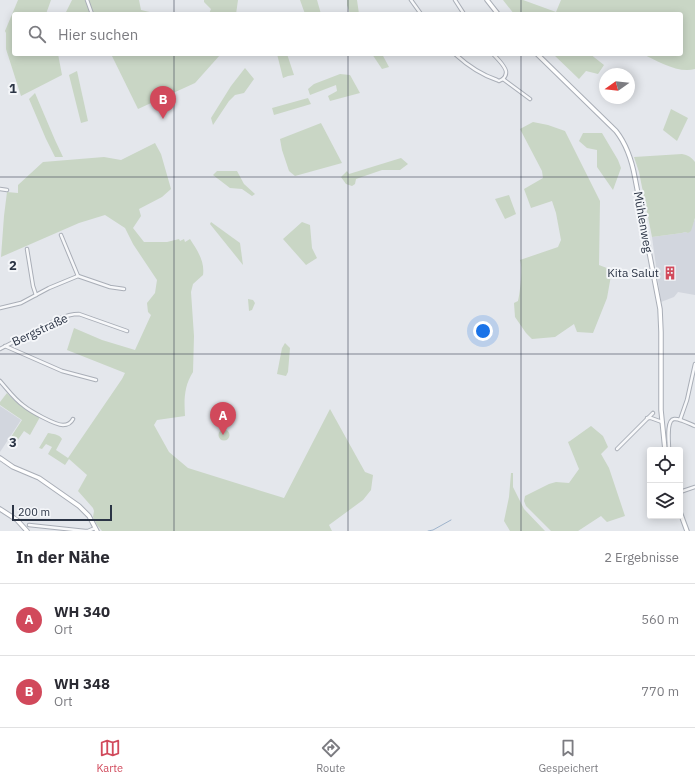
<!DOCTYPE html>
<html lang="de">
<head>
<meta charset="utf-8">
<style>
	:root { --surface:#fff; --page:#f7f7f7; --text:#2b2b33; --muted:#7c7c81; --line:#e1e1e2; --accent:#d1495b }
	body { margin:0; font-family:"IBM Plex Sans",sans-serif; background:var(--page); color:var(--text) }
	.controls { position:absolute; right:12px; bottom:12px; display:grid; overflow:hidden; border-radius:4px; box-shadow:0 2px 10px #0003 }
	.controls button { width:36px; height:36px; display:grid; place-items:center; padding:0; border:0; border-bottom:1px solid var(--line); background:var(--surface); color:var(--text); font:20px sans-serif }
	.compass { position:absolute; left:599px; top:68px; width:36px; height:36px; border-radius:50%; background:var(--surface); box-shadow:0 2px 10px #0003; rotate:255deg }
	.scale { position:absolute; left:12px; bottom:10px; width:100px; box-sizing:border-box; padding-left:4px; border:2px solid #2b3445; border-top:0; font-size:11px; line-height:14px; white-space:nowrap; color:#2b3445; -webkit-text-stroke:3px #f4f6f9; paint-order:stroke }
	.you { position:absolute; left:483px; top:331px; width:14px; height:14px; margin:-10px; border:3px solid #fff; border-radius:50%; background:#1a73e8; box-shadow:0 0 0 6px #1a73e833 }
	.badge { display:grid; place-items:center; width:26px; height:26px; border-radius:50%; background:var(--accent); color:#fff; font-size:13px; font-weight:700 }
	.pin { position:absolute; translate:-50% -33px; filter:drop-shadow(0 1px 2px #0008) }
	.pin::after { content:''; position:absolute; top:21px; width:14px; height:12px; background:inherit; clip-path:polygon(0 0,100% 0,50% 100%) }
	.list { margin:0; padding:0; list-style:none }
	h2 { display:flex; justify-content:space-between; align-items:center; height:52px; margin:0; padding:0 16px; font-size:17px }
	h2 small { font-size:13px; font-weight:400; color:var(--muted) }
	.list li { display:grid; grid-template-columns:26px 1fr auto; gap:12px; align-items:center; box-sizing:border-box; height:72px; padding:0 16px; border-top:1px solid var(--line) }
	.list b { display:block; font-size:15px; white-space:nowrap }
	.list p { margin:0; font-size:13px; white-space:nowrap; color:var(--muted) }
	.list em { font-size:13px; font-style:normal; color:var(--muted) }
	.icon { flex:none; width:22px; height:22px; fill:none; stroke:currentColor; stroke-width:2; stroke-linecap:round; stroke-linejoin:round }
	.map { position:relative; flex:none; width:695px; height:531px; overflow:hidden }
	.search { position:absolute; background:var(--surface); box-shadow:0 2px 10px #0003; left:12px; right:12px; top:12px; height:44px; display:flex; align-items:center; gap:10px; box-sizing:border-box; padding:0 14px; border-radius:4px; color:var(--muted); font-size:15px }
	.sheet { height:196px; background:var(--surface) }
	nav { display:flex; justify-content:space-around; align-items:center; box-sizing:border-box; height:56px; border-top:1px solid var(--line); background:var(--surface); font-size:11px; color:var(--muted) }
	nav a { display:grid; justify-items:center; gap:2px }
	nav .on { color:var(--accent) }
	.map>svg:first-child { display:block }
	.built { fill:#d2d6de }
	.green { fill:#c9d6c5 }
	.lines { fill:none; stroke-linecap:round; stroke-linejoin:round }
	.stream { stroke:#9fb4cc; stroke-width:1 }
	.street-casing { stroke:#a9aeb7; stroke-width:4.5 }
	.secondary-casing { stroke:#a9aeb7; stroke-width:5.5 }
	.street { stroke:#f7f8fa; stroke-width:2.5 }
	.secondary { stroke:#fff; stroke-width:3.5 }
	.grid { fill:none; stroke:#2b3445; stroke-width:1; stroke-opacity:0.55 }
	.labels { text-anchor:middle; stroke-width:4; stroke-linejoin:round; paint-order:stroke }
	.street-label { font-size:12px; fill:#2b3445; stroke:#f4f6f9 }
	.poi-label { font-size:12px; fill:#2b3445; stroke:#f4f6f9; text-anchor:end }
	.grid-label { font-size:13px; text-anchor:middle; font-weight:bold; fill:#2b3445; stroke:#f4f6f9; stroke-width:4; stroke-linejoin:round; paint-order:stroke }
</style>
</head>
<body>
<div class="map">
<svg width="695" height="531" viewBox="0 0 695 531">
	<rect width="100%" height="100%" fill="#e4e7ec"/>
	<g class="built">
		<path d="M695 219V295L678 292 674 297 661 302 652 237 682 233 685 232 688 233Z"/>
		<path d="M0 406 21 420 0 452Z"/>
	</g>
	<g class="green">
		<path d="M18 0H51L46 14H14V54H58L62 75 21 96 6 49V33L5 31Z"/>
		<path d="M72 0H86L91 14H65Z"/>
		<path d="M89 0H139L141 10 158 14H93Z"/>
		<path d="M204 0H238L236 14H209L211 9 204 2Z"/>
		<path d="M300 0H317L321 14H305Z"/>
		<path d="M347 0H357L359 14H350L347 5Z"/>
		<path d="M503 0H523L556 12 561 0H695V69C679 74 657 61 643 54H681V14H514Z"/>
		<path d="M111 54H219L220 55 195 83 138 109Z"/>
		<path d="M277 54H287L294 75 288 76 283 78Z"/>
		<path d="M372 54H382L389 67 382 69Z"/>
		<path d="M553 54H590L604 65 598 74 586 71 579 79Z"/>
		<path d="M245 68 254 79 244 93 235 95 229 101 213 125 211 118 231 86Z"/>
		<path d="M77 71 88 121 81 123 69 75Z"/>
		<path d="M340 74 350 75 360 93 330 101 328 96 337 91 336 85 310 95 308 89 314 84Z"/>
		<path d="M35 93 55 140 63 157H55L46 139 29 99Z"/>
		<path d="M308 98 311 104 274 115 272 108Z"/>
		<path d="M671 109 688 118 677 141 663 130Z"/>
		<path d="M533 122 548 125 565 131 600 201 599 265 612 270 607 298 593 333 577 332 574 324 555 337 532 339 526 333 515 317 514 303 518 301C520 293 523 268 520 260L558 247 561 240 556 213 552 201 531 208 524 189 543 178 542 171 520 129Z"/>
		<path d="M321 123 342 163 295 176 289 171 282 150 280 139Z"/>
		<path d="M583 133H602L618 160 621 168 613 190 597 167V150L587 148 579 141Z"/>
		<path d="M155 143 161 154 171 189 162 197 139 209 141 216 133 228 144 242H167L179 239 180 241 184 239 185 242 190 239C197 250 205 261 203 275L193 284 191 292 194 336 193 372C184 386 184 400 185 416L157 420 154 425 169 452 188 468 284 498 330 409 365 472 373 475 371 490 363 500 329 525 332 531H102L97 525 93 517 94 511 93 508 78 491 87 475 69 459 65 465 48 454 52 447 46 444 42 449 39 448 48 433C53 434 59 434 62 439L56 450 68 458 122 379 125 373 67 350 74 328 102 340 135 350 151 315 148 312 147 303 155 293 157 280 133 244 125 228 105 215 79 223 1 257 4 216 7 192 18 193V185L43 162 104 157 121 160Z"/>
		<path d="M682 154C688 155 691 157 695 162V218L691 231 688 233 685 232 682 233 652 237 639 172 634 157Z"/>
		<path d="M401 158 408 164 400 170H382L356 179 355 184 352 186 346 184 341 177 347 171 349 174Z"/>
		<path d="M217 171H237L244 184 255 194 252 196 242 189 230 188 213 175Z"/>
		<path d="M509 195 516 214 505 219 495 199Z"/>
		<path d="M211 222 240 243 243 265 210 224Z"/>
		<path d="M302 222 310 225 312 248 317 258 306 265 283 239Z"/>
		<path d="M248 299 253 300 255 303 252 310 249 311Z"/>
		<path d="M285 343 290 348 288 372 286 376 277 374 282 348Z"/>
		<path d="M7 393C17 404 26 410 40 417L30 435 24 431 17 441 11 437 22 420 0 405V402Z"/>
		<path d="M591 426 603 436 608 447 601 454 609 468 625 516 607 522 601 516 578 531H551L526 506 524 501 525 496 549 484 556 482 569 483 579 469 568 442 570 441Z"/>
		<circle cx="224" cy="435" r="5.5"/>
		<path d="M511 473H513V487L524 509 545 531H510L504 521 509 497Z"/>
	</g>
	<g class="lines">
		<path class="stream" d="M428 531 433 530 451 520"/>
		<g class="street-casing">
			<g id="street">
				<path d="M87 0 92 14"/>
				<path d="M411 0 421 14"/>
				<path d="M455 0 464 14"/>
				<path d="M455 54C467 65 482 75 497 80L499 81 503 79"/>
				<path d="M493 54C497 58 507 68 506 73 506 75 504 78 503 79"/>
				<path d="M503 79 530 99"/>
				<path d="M0 189 7 190"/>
				<path d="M61 235 78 276"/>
				<path d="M27 249 33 286 36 295"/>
				<path d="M0 308 21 303 49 288 78 276 110 287 124 289"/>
				<path d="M5 346 62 371 96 380"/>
				<path d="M0 349 58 319C65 316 72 314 79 314L127 331"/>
				<path d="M0 381C8 390 14 399 24 406 30 411 55 425 63 425 68 425 71 423 73 419"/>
				<path d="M647 418H651L662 422"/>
				<path d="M680 420 687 400 695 364"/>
				<path d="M617 449 653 413"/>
				<path d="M668 450 669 449C669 443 666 420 674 419 679 418 690 424 695 426"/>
				<path d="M680 492 695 487"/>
				<path d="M29 525 85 531H88L95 528"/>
			</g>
		</g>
		<g class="secondary-casing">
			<g id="secondary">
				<path d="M487 0 498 14"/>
				<path d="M537 54 616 131C627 145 632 161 635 178L660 309 661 332V410L665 450"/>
				<path d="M0 458 13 467 39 478 79 506 89 516 97 531"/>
				<path d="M0 509 17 520 27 531"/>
				<path d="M680 512 687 531"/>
			</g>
		</g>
		<use href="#street" class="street"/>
		<use href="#secondary" class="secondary"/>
	</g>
	<path class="grid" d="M174 0V14M348 0V14M521 0V14M174 54V531M348 54V531M521 54V531M0 177H695M0 354H695"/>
	<defs>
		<g id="building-bare" transform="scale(1.08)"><path d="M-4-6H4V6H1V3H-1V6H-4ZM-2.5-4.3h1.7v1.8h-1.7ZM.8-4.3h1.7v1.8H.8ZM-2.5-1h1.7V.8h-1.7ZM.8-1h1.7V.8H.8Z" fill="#d1495b" stroke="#f4f6f9" stroke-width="2.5" paint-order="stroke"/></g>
	</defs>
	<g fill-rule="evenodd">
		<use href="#building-bare" x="670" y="273"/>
	</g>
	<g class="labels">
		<g class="street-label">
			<text transform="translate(643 222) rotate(80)" y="4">Mühlenweg</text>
			<text transform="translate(40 330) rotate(-25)" y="4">Bergstraße</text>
		</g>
		<g class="poi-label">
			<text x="659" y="277">Kita Salut</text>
		</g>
	</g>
	<g class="grid-label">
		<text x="13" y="93">1</text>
		<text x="13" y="270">2</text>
		<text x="13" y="447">3</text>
	</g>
</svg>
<div class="controls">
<button><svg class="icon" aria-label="locate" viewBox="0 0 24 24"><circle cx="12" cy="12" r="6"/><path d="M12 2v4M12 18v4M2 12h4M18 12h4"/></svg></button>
<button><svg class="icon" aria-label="layers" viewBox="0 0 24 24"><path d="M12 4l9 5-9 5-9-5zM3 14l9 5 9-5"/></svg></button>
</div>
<svg class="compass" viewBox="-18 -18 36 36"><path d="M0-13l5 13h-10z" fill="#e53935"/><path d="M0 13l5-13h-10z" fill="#7c7c81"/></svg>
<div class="scale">200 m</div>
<div class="you"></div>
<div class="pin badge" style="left:223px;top:435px">A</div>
<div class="pin badge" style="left:163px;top:119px">B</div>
<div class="search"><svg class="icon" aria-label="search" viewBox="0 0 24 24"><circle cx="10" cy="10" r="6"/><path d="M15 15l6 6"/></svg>Hier suchen</div>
</div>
<section class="sheet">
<h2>In der Nähe<small>2 Ergebnisse</small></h2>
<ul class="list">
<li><span class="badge">A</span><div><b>WH 340</b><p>Ort</p></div><em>560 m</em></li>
<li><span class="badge">B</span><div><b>WH 348</b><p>Ort</p></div><em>770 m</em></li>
</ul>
</section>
<nav>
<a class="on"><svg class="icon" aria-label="map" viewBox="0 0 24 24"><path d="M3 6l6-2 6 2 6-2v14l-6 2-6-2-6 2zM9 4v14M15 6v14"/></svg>Karte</a>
<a><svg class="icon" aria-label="directions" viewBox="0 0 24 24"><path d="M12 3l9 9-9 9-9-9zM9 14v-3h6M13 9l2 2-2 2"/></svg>Route</a>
<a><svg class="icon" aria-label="saved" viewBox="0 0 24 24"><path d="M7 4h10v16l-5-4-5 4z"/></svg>Gespeichert</a>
</nav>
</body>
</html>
